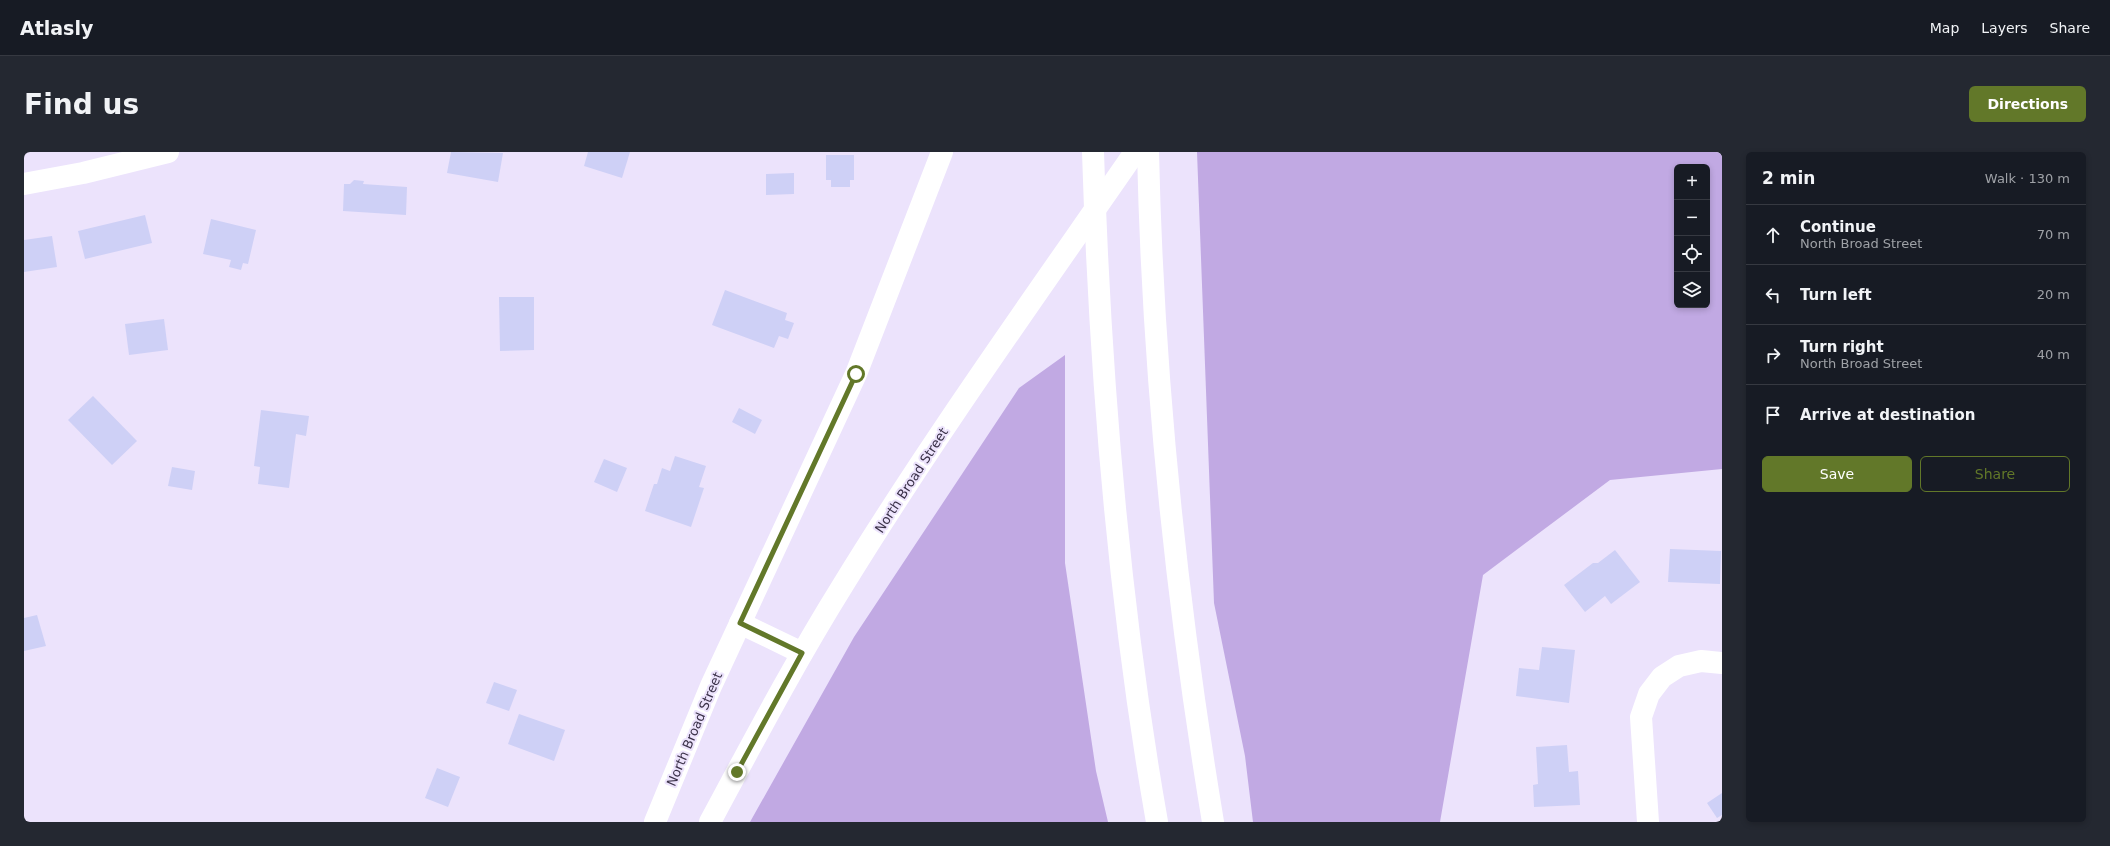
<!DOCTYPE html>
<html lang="en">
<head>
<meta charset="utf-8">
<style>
	:root { --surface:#171b24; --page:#242831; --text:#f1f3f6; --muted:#9ea1a6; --line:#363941; --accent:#627829 }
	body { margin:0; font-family:"DejaVu Sans",sans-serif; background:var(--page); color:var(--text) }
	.controls { position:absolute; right:12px; top:12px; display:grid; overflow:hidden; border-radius:6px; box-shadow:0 2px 6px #0003 }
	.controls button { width:36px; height:36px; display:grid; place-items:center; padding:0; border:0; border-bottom:1px solid var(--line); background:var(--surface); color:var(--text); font:20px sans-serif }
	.stop { position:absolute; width:12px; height:12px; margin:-9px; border:3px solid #627829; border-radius:50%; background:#fff }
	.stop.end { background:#627829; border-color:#fff; box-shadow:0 1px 4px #0008 }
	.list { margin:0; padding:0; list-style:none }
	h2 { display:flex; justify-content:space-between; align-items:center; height:52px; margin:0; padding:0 16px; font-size:17px }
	h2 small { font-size:13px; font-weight:400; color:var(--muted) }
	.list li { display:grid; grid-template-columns:26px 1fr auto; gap:12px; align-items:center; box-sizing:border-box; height:60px; padding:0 16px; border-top:1px solid var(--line) }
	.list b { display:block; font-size:15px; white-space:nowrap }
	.list p { margin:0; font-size:13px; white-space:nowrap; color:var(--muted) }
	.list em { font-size:13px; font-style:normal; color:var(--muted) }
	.actions { display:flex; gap:8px; padding:12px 16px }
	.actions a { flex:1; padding:9px 0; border:1px solid var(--accent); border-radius:6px; text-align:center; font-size:14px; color:var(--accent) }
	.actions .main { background:var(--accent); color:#fff }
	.icon { flex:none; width:22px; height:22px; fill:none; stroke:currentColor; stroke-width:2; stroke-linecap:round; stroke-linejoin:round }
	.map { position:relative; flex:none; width:1698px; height:670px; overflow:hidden; border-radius:6px }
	header { display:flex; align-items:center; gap:24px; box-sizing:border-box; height:56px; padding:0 20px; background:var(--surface); border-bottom:1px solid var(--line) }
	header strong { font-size:19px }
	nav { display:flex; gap:22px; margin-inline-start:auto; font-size:14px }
	.intro { display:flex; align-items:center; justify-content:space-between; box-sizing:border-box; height:96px; padding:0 24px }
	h1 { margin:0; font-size:28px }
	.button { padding:10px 18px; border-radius:6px; background:var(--accent); color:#fff; font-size:14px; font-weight:700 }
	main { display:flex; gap:24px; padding:0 24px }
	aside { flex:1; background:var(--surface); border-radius:6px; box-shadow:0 2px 6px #0003 }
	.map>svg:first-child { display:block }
	.green { fill:#c1a9e3; fill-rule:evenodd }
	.building { fill:#ced0f6 }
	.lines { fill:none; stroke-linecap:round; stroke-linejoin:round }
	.minor { stroke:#fff; stroke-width:22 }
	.major { stroke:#fff; stroke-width:22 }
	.highway { stroke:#fff; stroke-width:22 }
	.route { stroke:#627829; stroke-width:5 }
	.labels { text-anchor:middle; stroke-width:4; stroke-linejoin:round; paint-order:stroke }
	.street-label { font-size:13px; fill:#3a3148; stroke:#ece3fc }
</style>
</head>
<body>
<header>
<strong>Atlasly</strong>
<nav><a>Map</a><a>Layers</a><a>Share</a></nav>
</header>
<div class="intro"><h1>Find us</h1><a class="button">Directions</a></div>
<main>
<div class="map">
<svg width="1698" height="670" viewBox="0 0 1698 670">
	<rect width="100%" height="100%" fill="#ece3fc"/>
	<g class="green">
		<path d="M1173 0H1698V317L1586 328 1459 423 1416 670H1229L1221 604 1190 451ZM1653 15H1683V153H1653Z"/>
		<path d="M1041 203V411L1072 619 1084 670H726L830 485 995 236Z"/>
	</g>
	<g class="building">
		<path d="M427 0 479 1 474 30 423 21Z"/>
		<path d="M564 0H606L598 26 560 14Z"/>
		<path d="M802 3H830V28H826V35H807V28H802Z"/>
		<path d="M770 21V42L742 43V22Z"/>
		<path d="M330 28 340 29 339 32 383 35 382 63 319 59 320 32H326Z"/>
		<path d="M121 63 128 91 61 107 54 79Z"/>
		<path d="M187 67 232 78 224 112 219 111 217 118 205 115 207 108 179 102Z"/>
		<path d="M28 84 33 115 0 120V88Z"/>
		<path d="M701 138 763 161 761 168 770 171 764 187 755 184 750 196 688 173Z"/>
		<path d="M475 145H510V198L476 199Z"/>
		<path d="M140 167 144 198 105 203 101 172Z"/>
		<path d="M69 244 113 289 88 313 44 268Z"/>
		<path d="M715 256 738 268 731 282 708 270Z"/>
		<path d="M237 258 285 264 282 284 272 282 265 336 234 332 236 315 230 314Z"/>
		<path d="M651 304 682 314 675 335 680 336 667 375 621 359 630 332H633L638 316 646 319Z"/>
		<path d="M580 307 603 316 593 340 570 330Z"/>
		<path d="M148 315 171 319 168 338 144 334Z"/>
		<path d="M1646 397 1697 399 1696 432 1644 430Z"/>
		<path d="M1591 398 1616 430 1587 452 1581 444 1561 460 1540 433 1569 411H1574Z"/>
		<path d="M13 463 22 494 0 499V466Z"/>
		<path d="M1518 495 1551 498 1545 551 1492 544 1495 516 1515 518Z"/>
		<path d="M470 530 493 538 485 559 462 551Z"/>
		<path d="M495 562 541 578 530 609 484 592Z"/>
		<path d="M1543 593 1545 620 1554 619 1556 653 1510 655 1509 633 1514 632 1512 595Z"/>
		<path d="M413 616 436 625 424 655 401 646Z"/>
		<path d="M1698 641V663L1693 666 1683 651Z"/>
	</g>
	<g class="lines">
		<g class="minor">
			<path d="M0 32 59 21 144 0"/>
			<path d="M1624 670 1617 565 1625 542 1638 525 1655 514 1677 509 1698 511"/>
		</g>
		<g class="major">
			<path d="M716 471 778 501"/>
			<path d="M631 670 687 534 832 222 918 0"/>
			<path d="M686 670C729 590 771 510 819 433 910 285 1012 143 1111 0"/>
		</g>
		<g class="highway">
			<path d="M1069 0C1076 225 1094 449 1133 670"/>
			<path d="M1124 0C1129 225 1152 448 1189 670"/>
		</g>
	</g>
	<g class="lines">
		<path class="route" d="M713 620 778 501 716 471 832 222"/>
	</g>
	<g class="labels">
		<g class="street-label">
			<text transform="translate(887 328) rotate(-57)" y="5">North Broad Street</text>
			<text transform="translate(670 577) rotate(-67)" y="5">North Broad Street</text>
		</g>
	</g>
</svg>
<div class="controls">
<button>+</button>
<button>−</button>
<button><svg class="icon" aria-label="locate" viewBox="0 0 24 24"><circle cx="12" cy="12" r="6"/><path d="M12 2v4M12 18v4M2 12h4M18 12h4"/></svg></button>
<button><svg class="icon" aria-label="layers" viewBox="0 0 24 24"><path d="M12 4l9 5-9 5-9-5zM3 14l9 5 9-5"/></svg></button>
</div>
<div class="stop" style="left:832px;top:222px"></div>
<div class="stop end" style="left:713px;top:620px"></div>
</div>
<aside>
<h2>2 min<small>Walk · 130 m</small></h2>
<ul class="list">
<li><svg class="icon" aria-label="ahead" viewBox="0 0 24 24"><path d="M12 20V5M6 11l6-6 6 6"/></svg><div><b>Continue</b><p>North Broad Street</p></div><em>70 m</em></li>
<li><svg class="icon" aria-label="left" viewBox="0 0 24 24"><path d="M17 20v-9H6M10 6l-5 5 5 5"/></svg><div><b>Turn left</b></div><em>20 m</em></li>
<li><svg class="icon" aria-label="right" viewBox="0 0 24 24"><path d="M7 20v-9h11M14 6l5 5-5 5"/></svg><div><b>Turn right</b><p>North Broad Street</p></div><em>40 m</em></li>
<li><svg class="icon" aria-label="arrive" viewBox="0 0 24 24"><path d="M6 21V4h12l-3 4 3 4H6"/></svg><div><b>Arrive at destination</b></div></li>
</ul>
<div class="actions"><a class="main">Save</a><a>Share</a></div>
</aside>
</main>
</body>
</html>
